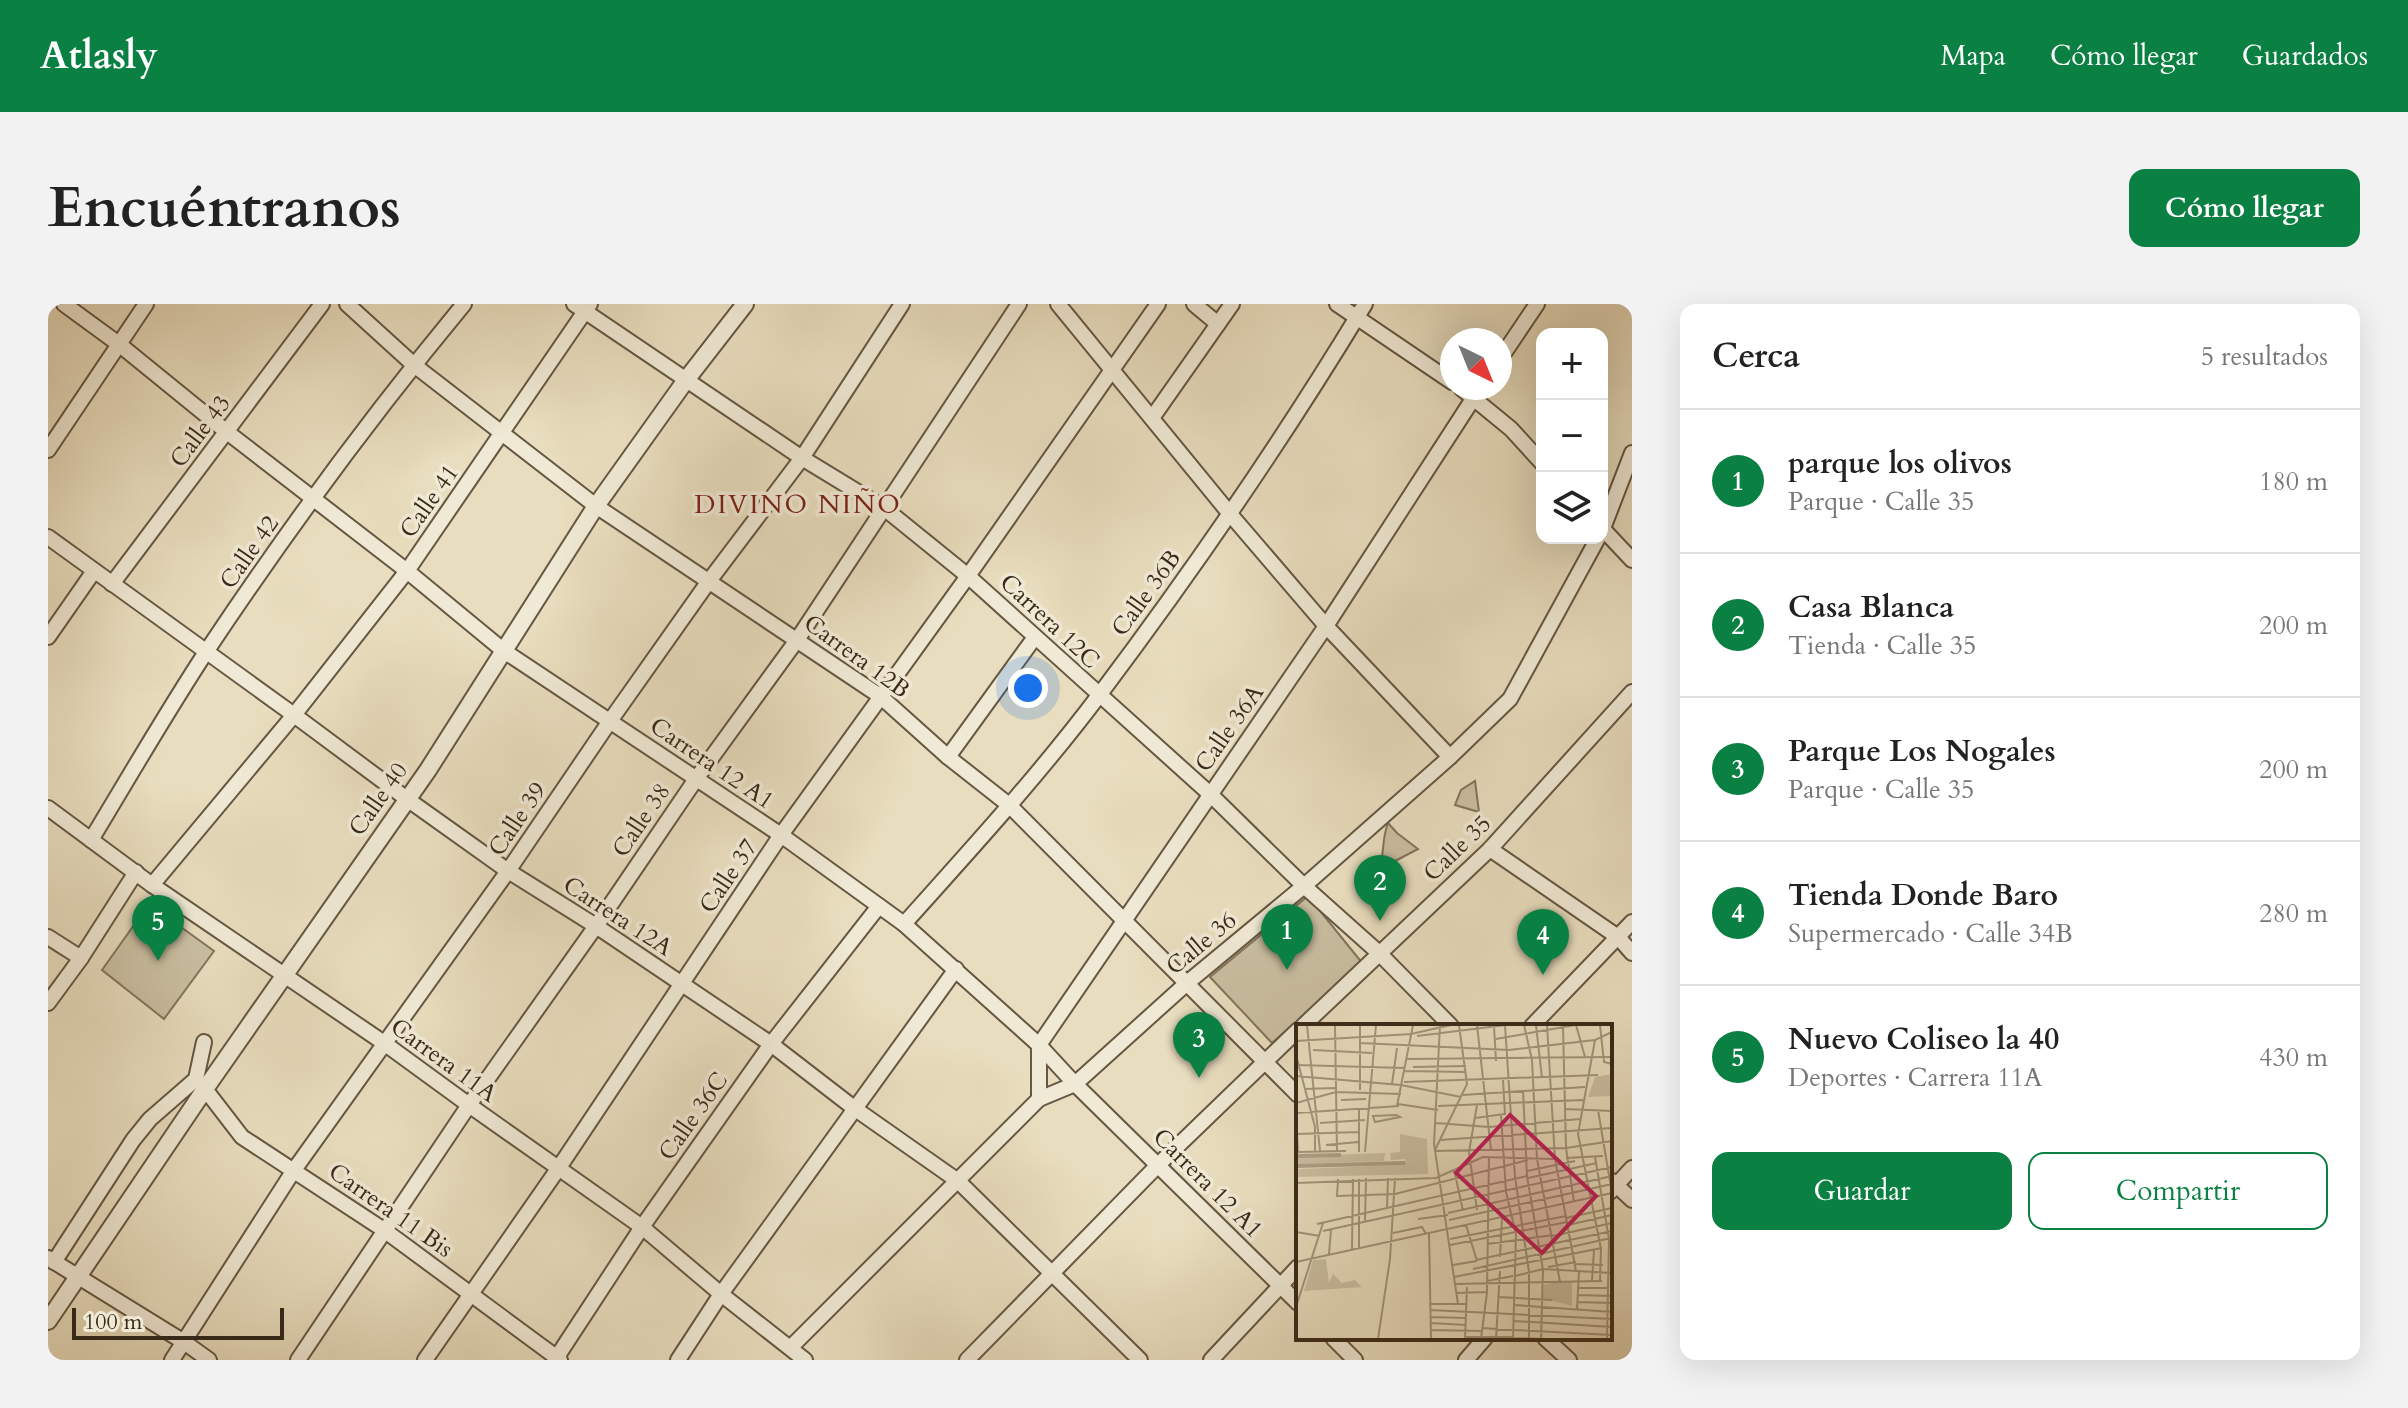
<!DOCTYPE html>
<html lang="es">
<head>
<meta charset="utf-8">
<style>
	:root { --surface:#fff; --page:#f2f2f2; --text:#222; --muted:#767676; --line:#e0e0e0; --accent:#0b8043 }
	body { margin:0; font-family:Cardo,serif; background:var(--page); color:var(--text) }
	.controls { position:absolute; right:24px; top:24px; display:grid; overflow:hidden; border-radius:16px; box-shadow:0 8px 32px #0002 }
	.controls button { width:72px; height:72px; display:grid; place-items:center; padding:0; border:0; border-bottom:2px solid var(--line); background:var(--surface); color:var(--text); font:40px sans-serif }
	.compass { position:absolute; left:1392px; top:24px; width:72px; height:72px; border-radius:50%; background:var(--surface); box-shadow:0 8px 32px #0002; rotate:137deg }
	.scale { position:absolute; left:24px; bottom:20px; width:212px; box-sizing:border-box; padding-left:8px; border:4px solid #392a18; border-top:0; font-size:22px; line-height:28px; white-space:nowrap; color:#392a18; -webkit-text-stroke:6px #f0e9d5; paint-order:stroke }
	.you { position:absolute; left:980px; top:384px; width:28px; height:28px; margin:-20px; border:6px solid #fff; border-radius:50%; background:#1a73e8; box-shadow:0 0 0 12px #1a73e833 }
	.badge { display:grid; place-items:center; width:52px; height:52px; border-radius:50%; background:var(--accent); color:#fff; font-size:26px; font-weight:700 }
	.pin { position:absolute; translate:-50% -66px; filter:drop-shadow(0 2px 4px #0008) }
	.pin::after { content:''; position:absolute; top:42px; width:28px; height:24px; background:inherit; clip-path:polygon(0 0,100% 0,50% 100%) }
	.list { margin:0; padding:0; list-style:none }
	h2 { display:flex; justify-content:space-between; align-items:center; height:104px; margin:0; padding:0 32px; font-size:34px }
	h2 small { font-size:26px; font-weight:400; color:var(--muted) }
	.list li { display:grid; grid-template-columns:52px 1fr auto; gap:24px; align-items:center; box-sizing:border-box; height:144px; padding:0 32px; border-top:2px solid var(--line) }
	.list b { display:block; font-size:30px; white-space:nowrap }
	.list p { margin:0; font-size:26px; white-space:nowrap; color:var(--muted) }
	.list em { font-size:26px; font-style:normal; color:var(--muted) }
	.actions { display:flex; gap:16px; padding:24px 32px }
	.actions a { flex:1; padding:18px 0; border:2px solid var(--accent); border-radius:16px; text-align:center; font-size:28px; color:var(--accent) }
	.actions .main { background:var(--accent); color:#fff }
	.icon { flex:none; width:44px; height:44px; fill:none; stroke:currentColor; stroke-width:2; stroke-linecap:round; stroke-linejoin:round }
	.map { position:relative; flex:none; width:1584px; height:1056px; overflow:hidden; border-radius:16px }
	header { display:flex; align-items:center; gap:48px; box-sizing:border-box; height:112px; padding:0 40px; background:var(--accent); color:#fff }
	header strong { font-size:38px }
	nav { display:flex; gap:44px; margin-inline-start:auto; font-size:28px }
	.intro { display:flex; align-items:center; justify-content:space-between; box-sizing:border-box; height:192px; padding:0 48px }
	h1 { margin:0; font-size:56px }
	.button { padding:20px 36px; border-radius:16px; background:var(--accent); color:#fff; font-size:28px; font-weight:700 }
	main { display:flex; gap:48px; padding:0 48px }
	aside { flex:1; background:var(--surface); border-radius:16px; box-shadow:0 8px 32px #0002 }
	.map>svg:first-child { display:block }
	.green { fill:#cabfa2; stroke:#82745d; stroke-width:2 }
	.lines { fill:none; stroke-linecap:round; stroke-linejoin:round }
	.minor-casing { stroke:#655742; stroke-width:18 }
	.tertiary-casing { stroke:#655742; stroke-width:20 }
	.minor { stroke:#f0e9d5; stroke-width:14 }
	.tertiary { stroke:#f0e9d5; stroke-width:16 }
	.labels { text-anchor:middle; stroke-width:7; stroke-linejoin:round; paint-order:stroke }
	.street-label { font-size:24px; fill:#392a18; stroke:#f0e9d5 }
	.neighbourhood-label { font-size:26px; letter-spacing:2px; fill:#7a1f14; stroke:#f0e9d5 }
	.inset-river { fill:none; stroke:#aca086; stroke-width:4 }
	.inset-road { fill:none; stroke:#a2957c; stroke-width:2 }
	.view { fill:#c2185b; fill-opacity:0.15; stroke:#c2185b; stroke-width:4 }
	.inset-edge { fill:none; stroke:#392a18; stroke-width:4 }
</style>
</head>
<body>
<header>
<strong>Atlasly</strong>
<nav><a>Mapa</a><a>Cómo llegar</a><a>Guardados</a></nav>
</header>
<div class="intro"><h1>Encuéntranos</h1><a class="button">Cómo llegar</a></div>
<main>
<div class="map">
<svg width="1584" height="1056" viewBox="0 0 1584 1056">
	<rect width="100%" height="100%" fill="#e8ddbe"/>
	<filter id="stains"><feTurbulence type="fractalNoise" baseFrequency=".0025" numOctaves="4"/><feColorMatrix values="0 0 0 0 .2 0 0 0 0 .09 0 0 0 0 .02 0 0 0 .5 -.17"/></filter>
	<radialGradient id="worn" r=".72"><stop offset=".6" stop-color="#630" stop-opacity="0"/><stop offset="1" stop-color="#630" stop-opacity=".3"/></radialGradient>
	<g class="green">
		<path d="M1427 477 1431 508 1407 501 1413 486Z"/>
		<path d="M1340 519 1349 529 1370 545 1332 565C1336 549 1334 534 1340 519Z"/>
		<path d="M1326 569 1349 582 1324 599 1311 581Z"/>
		<path d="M1260 592 1315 660 1224 739 1162 673Z"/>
		<path d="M101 600 166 647 116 715 54 666Z"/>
	</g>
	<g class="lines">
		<g class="minor-casing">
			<g id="minor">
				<path d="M16 0 72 41 179 128 359 267 456 347 733 531 856 620 991 741 1027 780 1250 999"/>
				<path d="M299 0 366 61 548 202 832 392 900 453 961 501 1250 791"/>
				<path d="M526 0 754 154 836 204 920 272 1162 490 1256 582 1331 649 1403 722"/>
				<path d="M1010 0 1182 210 1278 322 1402 453"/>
				<path d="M1146 0 1170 20"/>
				<path d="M1289 0 1404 78"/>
				<path d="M1452 55 1489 0"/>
				<path d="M1413 84 1463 125 1494 159"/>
				<path d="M1104 114 1184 0"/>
				<path d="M0 146 98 0"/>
				<path d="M1554 224 1584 256"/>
				<path d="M1554 227 1584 149"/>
				<path d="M0 233 246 411 359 495 460 567 548 622 723 740 806 804 910 877 1092 1056"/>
				<path d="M64 280 274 0"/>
				<path d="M0 333 46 267"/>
				<path d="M900 453 987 333"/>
				<path d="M0 504 104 581 336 739 421 801 594 923 673 990 757 1056"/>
				<path d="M43 536C81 473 118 409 158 348 238 228 324 111 416 0"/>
				<path d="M1442 545 1570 633 1584 649"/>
				<path d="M104 581 246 411 359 267 542 0"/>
				<path d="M856 620C923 545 992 470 1052 390 1146 265 1236 134 1317 0"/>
				<path d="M0 633 33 654"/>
				<path d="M0 699 33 654 88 568"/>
				<path d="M1255 722 1442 545 1584 388"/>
				<path d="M1484 722 1584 618"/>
				<path d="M157 785 194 833 336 926 512 1056"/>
				<path d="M991 795V741L1278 322 1432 84"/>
				<path d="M1564 877 1584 896"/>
				<path d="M1562 888 1584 864"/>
				<path d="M0 954 136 1038 161 1056"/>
				<path d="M6 958 85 836 102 815 148 775 156 738"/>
				<path d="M1285 1034 1307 1056"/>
				<path d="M1497 1034 1521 1056"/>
				<path d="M743 1043 991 795 1027 780 1139 679 1256 582 1402 453 1462 395 1550 234"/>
				<path d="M124 1056 246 866 460 567 562 417 661 277 754 154 854 0"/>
				<path d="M250 1056 421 801 548 622 648 475 749 336 971 0"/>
				<path d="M377 1056 510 865 733 531 920 272 1110 0"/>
				<path d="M507 1056 594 923 723 740 831 602"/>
				<path d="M630 1056 673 990 908 665"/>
				<path d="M919 1056 1111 860 1250 726"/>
				<path d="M1163 1056 1250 963"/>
				<path d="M1418 1056 1437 1034"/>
			</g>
		</g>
		<g class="tertiary-casing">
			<path id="tertiary" d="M0 1017 157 785 380 466 548 202 638 76 697 0"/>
		</g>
		<use href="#minor" class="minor"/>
		<use href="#tertiary" class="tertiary"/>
	</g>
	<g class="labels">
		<g class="street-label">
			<text transform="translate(152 127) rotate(-53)" y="8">Calle 43</text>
			<text transform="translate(381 197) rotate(-55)" y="8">Calle 41</text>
			<text transform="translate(201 248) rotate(-55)" y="8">Calle 42</text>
			<text transform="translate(1098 289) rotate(-54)" y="8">Calle 36B</text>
			<text transform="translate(1002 317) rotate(43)" y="8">Carrera 12C</text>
			<text transform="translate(809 352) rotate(36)" y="8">Carrera 12B</text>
			<text transform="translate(1181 424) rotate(-55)" y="8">Calle 36A</text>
			<text transform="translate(664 459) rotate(34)" y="8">Carrera 12 A1</text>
			<text transform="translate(330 495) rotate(-55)" y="8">Calle 40</text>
			<text transform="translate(469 515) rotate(-56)" y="8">Calle 39</text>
			<text transform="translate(593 516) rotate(-56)" y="8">Calle 38</text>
			<text transform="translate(1409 544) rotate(-44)" y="8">Calle 35</text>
			<text transform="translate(680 572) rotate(-56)" y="8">Calle 37</text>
			<text transform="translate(570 612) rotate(33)" y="8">Carrera 12A</text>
			<text transform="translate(1153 639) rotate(-40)" y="8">Calle 36</text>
			<text transform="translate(396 756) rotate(36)" y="8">Carrera 11A</text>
			<text transform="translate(645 812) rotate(-55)" y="8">Calle 36C</text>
			<text transform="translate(1160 879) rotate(45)" y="8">Carrera 12 A1</text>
			<text transform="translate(343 906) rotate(35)" y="8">Carrera 11 Bis</text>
		</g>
		<g class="neighbourhood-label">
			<text x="750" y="209">DIVINO NIÑO</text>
		</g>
	</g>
	<g transform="translate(1248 720)">
		<rect width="316" height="316" fill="#e8ddbe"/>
		<path d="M316 50V72L292 73 299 53ZM104 110 131 115 132 150 0 153V145L109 141V135L95 136 94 129 104 128ZM89 129 88 137 0 140V132ZM30 235 33 259 37 250 46 259 59 256 66 263 8 267 17 236ZM259 258H276V282L247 274 248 261Z" fill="#cabfa2"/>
		<path class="inset-river" d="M0 132 45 131M0 142 109 139"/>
		<path class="inset-road" d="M11 1 24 127M39 1 41 127M64 1V66M144 1 138 120 162 280M181 1 195 126M209 1 219 153 233 248V315M228 1 236 36 241 135 264 258M240 1 246 54M251 1 259 135 280 247M280 1 289 33M304 1 308 38 316 40M198 2 200 37M267 3 270 124 278 178M121 12 210 1M200 15 279 1M299 16 282 110 305 225 304 257M0 17 115 10 155 1M64 19 213 26 299 16 316 8M17 26 76 29M0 31 19 103V128M110 35 316 33M0 41 109 44M117 43 170 42M108 47 170 48M0 52 105 61 165 73M108 58 302 51M96 60 101 24M9 65 39 64M227 66 231 152 247 246 245 315M167 71 289 63M45 76 70 75M0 79 40 68 105 70M102 80 142 86M181 81 173 128 181 186M101 82 117 1M142 82 287 76M269 85 316 87M302 86 316 169M0 89 103 82M0 89 2 128M205 91 210 168 220 210 217 315M77 92 100 91 104 93 79 98ZM179 94 209 90 207 56M24 99 69 96M140 99 193 103 284 95M0 110 63 108M144 116 316 104M30 121 62 118M139 126 171 60 163 1M139 127 270 124 316 117M0 128 50 127M63 128V86M69 128 80 1M299 133 313 215 311 315M270 134 307 132M158 145 167 187M231 147 279 137M232 154 301 139M42 155 41 172 99 170 232 136M63 155V224M0 159 140 154 187 133 259 135M91 183 92 154M152 189 316 152M270 194 316 184M122 195 152 191M153 196 316 160M69 198 70 154M21 200 231 152M170 201 181 237M272 201 316 191M27 207 316 143M0 208 24 212M97 209 126 203 130 210M133 209 135 315M257 212 316 199M154 215 270 192M191 220 257 211M154 221 271 198M56 225 57 155M33 230 35 206M204 233 206 194M180 236 316 207M0 238 316 169M280 240 307 241M157 241 181 237M252 243 280 238M177 245 315 214M219 252 247 245 315 249M158 253 306 224M191 257 217 252M296 257 298 226M159 260 306 257M282 264H313M160 269 191 268M282 271 315 272M203 273 256 276M281 278 316 279M134 280H170M218 281 316 288M0 283 27 199M134 286 316 295M281 286 283 247M134 293 170 294M218 297 316 303M135 299 170 301M186 304 216 306M135 306 185 307M218 306 316 311M169 313H216M217 314 250 315M82 315 94 235 99 154M169 315 171 263M185 315 191 268 193 133M200 315 204 247"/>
		<path class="view" d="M214 91 300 172 246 229 160 149Z"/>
		<rect width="316" height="316" class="inset-edge"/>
	</g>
	<rect width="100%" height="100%" filter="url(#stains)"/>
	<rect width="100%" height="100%" fill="url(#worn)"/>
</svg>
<div class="controls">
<button>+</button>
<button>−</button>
<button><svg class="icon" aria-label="layers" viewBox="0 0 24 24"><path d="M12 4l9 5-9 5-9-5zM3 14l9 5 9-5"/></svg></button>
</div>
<svg class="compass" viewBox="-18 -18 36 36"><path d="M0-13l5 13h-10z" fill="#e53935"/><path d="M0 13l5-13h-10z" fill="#767676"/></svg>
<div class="scale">100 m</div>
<div class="you"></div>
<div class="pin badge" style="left:1239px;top:666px">1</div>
<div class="pin badge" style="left:1332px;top:617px">2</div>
<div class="pin badge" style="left:1151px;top:774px">3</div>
<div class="pin badge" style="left:1495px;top:671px">4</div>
<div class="pin badge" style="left:110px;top:657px">5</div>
</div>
<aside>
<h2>Cerca<small>5 resultados</small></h2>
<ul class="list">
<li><span class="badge">1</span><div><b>parque los olivos</b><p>Parque · Calle 35</p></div><em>180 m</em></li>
<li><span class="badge">2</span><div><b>Casa Blanca</b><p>Tienda · Calle 35</p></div><em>200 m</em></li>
<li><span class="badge">3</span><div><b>Parque Los Nogales</b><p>Parque · Calle 35</p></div><em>200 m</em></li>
<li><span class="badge">4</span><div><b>Tienda Donde Baro</b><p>Supermercado · Calle 34B</p></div><em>280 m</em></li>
<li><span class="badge">5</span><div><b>Nuevo Coliseo la 40</b><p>Deportes · Carrera 11A</p></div><em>430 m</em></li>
</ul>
<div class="actions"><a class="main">Guardar</a><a>Compartir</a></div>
</aside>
</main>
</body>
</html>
